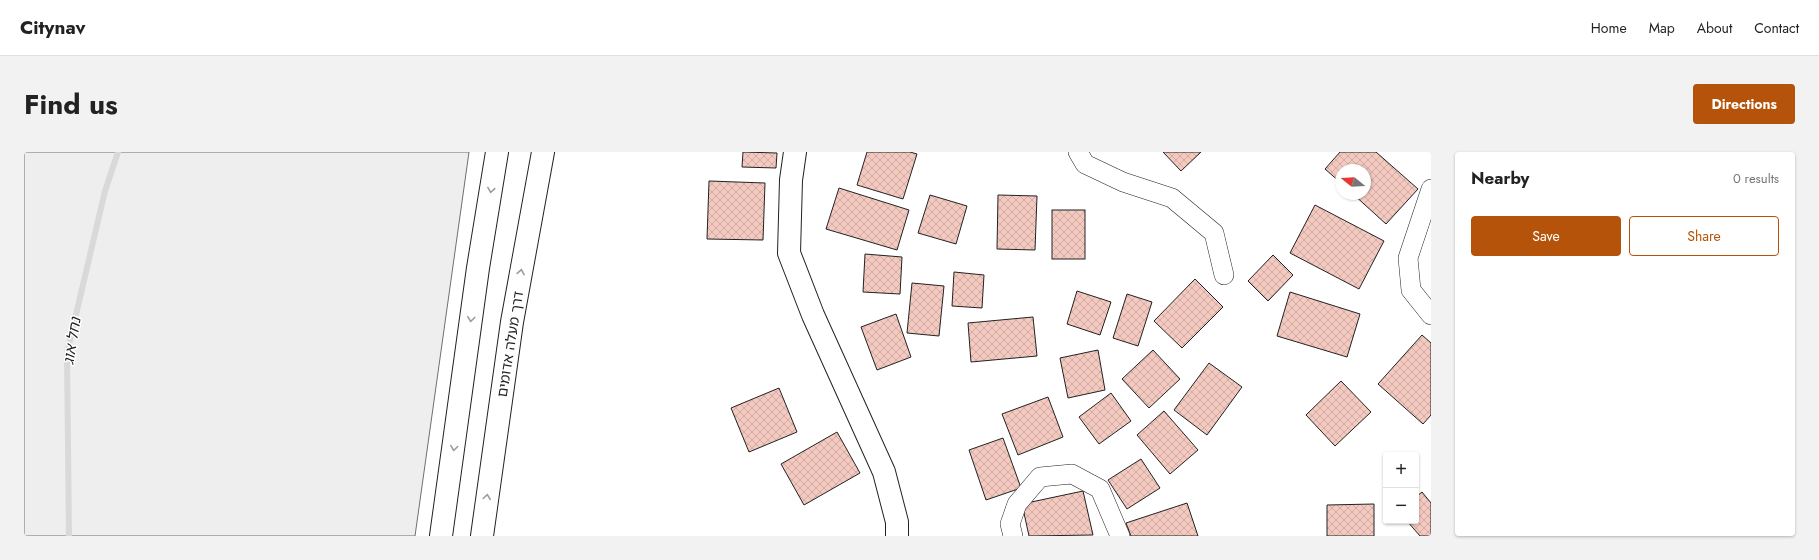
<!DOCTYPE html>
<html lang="en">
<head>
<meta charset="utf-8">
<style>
	:root { --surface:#fff; --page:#f2f2f2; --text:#222; --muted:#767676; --line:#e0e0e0; --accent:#b45309 }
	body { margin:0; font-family:Jost,"Noto Sans Hebrew",sans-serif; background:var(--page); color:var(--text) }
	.controls { position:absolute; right:12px; bottom:12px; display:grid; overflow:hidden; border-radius:4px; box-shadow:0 1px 3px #0004 }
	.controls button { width:36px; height:36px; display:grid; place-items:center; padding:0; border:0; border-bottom:1px solid var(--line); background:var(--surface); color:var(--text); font:20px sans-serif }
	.compass { position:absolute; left:1311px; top:12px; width:36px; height:36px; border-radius:50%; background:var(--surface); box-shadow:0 1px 3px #0004; rotate:288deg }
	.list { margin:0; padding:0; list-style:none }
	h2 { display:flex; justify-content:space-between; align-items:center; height:52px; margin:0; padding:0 16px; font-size:17px }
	h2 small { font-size:13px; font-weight:400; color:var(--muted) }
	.actions { display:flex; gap:8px; padding:12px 16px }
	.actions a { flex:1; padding:9px 0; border:1px solid var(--accent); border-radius:4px; text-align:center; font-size:14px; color:var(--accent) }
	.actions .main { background:var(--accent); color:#fff }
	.map { position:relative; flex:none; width:1407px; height:384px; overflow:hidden; border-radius:4px }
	header { display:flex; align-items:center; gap:24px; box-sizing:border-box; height:56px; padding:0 20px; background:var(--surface); border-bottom:1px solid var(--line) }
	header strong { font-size:19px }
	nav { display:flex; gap:22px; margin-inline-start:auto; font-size:14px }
	.intro { display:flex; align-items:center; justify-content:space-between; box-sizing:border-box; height:96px; padding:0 24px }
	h1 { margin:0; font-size:28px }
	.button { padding:10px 18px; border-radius:4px; background:var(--accent); color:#fff; font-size:14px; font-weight:700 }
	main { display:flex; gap:24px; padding:0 24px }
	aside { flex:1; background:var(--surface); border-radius:4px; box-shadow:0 1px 3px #0004 }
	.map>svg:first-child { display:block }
	.grass { fill:#eee; stroke:#6f6f6f }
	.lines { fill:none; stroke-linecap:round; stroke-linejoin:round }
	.stream { stroke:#d9d9d9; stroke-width:6 }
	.building { fill:url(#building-cross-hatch); stroke:#222 }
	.street-casing { stroke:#222; stroke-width:20 }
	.secondary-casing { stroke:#222; stroke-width:24 }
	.highway-casing { stroke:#222; stroke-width:24 }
	.street { stroke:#fff; stroke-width:19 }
	.secondary { stroke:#fff; stroke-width:22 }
	.highway { stroke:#fff; stroke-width:22 }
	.oneway { stroke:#9c9c9c }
	.labels { text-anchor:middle; stroke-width:3; stroke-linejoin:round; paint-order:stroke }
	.street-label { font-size:14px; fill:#222; stroke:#fff }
	.water-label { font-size:15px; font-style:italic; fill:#222; stroke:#fff }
</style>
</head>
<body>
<header>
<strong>Citynav</strong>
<nav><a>Home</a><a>Map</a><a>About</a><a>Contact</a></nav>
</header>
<div class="intro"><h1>Find us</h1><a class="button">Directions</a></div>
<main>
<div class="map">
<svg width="1407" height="384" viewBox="0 0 1407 384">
	<defs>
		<pattern id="building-cross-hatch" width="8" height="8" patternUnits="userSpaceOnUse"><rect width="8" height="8" fill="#f3c9c0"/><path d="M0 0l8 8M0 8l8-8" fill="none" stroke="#d0aca5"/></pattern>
	</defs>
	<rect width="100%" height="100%" fill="#fff"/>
	<path class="grass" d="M0 0H445L391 384H0Z"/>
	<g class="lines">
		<path class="stream" d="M45 384 43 201 81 39 94 0"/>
	</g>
	<g class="building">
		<path d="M719 0 753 1 752 16 718 15Z"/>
		<path d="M843 0H886L893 2 879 47 833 33Z"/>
		<path d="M1139 0H1177L1157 19Z"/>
		<path d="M1316 0H1352L1394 37 1362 72 1329 42H1341V18H1317V31L1301 17Z"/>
		<path d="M685 29 741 31 739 88 683 87Z"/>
		<path d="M815 36 885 58 873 98 802 77Z"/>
		<path d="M906 43 943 54 932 92 894 81Z"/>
		<path d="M974 43 1013 44 1011 98 973 97Z"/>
		<path d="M1291 53 1360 89 1335 137 1266 101Z"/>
		<rect x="1028" y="58" width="33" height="49"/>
		<path d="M841 102 878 105 876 142 839 140Z"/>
		<path d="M1249 103 1269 123 1244 149 1224 129Z"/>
		<path d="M930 120 960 123 958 156 928 154Z"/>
		<path d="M1171 127 1199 155 1158 196 1130 169Z"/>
		<path d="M888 131 920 134 915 184 883 181Z"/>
		<path d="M1053 139 1087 150 1076 183 1043 172Z"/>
		<path d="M1266 140 1336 162 1323 205 1253 184Z"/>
		<path d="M1103 142 1128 150 1114 194 1089 186Z"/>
		<path d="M872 162 887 205 853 218 837 175Z"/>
		<path d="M1009 165 1013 204 947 210 944 171Z"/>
		<path d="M1398 183 1407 191V263L1399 272 1354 232Z"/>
		<path d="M1074 198 1081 238 1044 246 1036 206Z"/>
		<path d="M1129 198 1156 227 1125 256 1098 227Z"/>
		<path d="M1185 211 1218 235 1183 283 1150 258Z"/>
		<path d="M1317 229 1347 260 1311 294 1282 263Z"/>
		<path d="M755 236 773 280 725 300 707 256Z"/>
		<path d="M1087 241 1107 269 1075 292 1055 265Z"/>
		<path d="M1024 245 1039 285 994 303 978 262Z"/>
		<path d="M1140 259 1174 298 1146 322 1113 283Z"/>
		<path d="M813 280 836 321 780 353 757 312Z"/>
		<path d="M979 286 997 336 962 348 945 298Z"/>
		<path d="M1117 307 1136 336 1103 357 1084 328Z"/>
		<path d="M1059 339 1069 383 1005 384 998 352Z"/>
		<path d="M1398 340 1407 351V384H1396L1383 369H1392V345Z"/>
		<path d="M1163 351 1174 384H1107L1102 371Z"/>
		<path d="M1350 352V384H1303V353Z"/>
	</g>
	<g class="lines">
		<g class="street-casing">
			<g id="street">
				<path d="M1054 0 1061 12 1099 30 1148 46 1190 81 1200 123"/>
				<path d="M1407 37 1384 106 1387 138 1407 163"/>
				<path d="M989 384 986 372 993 352 1016 325 1048 322 1076 337 1096 384"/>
			</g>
		</g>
		<g class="secondary-casing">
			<path id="secondary" d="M771 0 767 28 765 101 789 163 860 320 873 370V384"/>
		</g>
		<g class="highway-casing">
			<g id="highway">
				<path d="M417 384 454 116 473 0"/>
				<path d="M458 384 488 170 519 0"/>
			</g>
		</g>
		<use href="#street" class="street"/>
		<use href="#secondary" class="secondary"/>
		<use href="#highway" class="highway"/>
	</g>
	<defs><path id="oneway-chevron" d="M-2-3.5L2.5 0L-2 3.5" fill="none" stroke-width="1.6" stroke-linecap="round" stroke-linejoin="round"/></defs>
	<g class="oneway">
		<use href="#oneway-chevron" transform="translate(467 38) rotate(99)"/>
		<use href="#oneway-chevron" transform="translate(497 120) rotate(-80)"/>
		<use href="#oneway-chevron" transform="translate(447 167) rotate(97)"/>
		<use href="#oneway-chevron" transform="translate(430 296) rotate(98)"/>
		<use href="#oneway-chevron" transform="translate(463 345) rotate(-82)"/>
	</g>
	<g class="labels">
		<g class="street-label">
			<text transform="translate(486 192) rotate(-81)" y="5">דרך מעלה אדומים</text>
		</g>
		<g class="water-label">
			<text transform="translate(48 189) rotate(-81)" y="5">נחל אוג</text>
		</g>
	</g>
</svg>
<div class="controls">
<button>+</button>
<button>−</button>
</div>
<svg class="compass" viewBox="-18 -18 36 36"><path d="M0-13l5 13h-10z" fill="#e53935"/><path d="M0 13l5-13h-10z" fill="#767676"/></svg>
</div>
<aside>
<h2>Nearby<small>0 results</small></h2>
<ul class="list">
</ul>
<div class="actions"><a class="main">Save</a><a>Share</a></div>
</aside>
</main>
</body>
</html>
